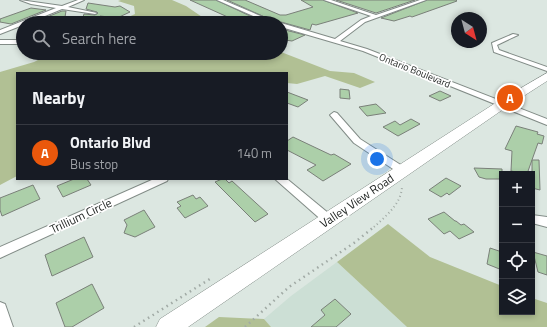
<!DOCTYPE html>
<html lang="en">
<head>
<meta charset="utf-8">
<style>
	:root { --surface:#171b24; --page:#242831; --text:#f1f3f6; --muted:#9ea1a6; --line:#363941; --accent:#ea580c }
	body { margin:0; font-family:"Titillium Web",sans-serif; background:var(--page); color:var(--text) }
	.controls { position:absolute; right:12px; bottom:12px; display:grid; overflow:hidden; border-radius:0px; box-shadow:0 2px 6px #0003 }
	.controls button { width:36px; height:36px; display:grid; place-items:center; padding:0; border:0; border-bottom:1px solid var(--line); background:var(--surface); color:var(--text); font:20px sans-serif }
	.compass { position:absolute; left:451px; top:12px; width:36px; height:36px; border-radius:50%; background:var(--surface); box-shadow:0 2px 6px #0003; rotate:144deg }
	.you { position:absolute; left:377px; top:159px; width:14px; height:14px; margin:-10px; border:3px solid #fff; border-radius:50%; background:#1a73e8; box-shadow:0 0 0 6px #1a73e833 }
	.badge { display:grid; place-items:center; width:26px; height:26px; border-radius:50%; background:var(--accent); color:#fff; font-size:13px; font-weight:700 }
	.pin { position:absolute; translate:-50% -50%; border:2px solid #fff; box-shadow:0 1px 4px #0006 }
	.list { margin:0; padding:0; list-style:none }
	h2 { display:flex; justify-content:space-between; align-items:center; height:52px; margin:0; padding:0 16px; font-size:17px }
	h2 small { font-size:13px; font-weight:400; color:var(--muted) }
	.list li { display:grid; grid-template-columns:26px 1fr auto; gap:12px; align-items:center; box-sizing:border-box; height:56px; padding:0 16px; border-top:1px solid var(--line) }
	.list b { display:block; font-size:15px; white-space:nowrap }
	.list p { margin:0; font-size:13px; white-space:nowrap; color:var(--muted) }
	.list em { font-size:13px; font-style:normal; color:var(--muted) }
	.icon { flex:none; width:22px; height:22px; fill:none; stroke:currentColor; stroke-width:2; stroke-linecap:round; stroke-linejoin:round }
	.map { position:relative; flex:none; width:547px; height:327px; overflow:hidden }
	.search { position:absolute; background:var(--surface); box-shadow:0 2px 6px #0003; left:16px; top:16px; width:272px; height:44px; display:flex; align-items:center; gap:10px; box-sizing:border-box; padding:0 14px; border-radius:22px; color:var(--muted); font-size:15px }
	.panel { position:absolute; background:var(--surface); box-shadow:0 2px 6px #0003; left:16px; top:72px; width:272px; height:108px; border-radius:0px }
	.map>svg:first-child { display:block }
	.built { fill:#ccdfd5 }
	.green { fill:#b1c094 }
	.building { fill:#accfa9; stroke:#7a8079 }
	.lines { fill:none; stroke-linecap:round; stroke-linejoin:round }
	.minor-casing { stroke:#828c87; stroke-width:2 }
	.secondary-casing { stroke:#828c87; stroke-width:1 }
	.path-far1 { stroke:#a1aaa5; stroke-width:2; stroke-dasharray:1 3; stroke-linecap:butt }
	.path { stroke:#a1aaa5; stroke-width:2.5; stroke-dasharray:1.5 4; stroke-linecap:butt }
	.minor { fill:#fff; fill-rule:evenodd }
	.secondary { fill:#fff; fill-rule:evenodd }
	.labels { text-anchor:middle; stroke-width:3.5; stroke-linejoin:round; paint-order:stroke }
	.far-street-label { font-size:10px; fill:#232725; stroke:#fff }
	.street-label { font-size:12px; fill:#232725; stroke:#fff }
</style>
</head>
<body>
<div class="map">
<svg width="547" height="327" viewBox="0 0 547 327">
	<rect width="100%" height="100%" fill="#dce7e1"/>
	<path class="built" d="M337 262 407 327H271L264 319 291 296Z"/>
	<g class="green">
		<path d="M121 0H172L186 6 211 23H98L122 20 135 14 134 6 118 1Z"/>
		<path d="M281 52 330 71 354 73 375 82 360 88 325 76 297 84 287 83V73H17V176L0 185V72L34 62 52 53Z"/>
		<path d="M388 224 430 257 502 286V312H532V298L547 303V327H407L337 262Z"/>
		<path d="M219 317 264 319 271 327H205Z"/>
	</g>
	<g class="building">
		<path d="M190 0H216L265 23H241Z"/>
		<path d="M227 0H245L280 15H286L313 7 301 0H323L358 13 316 25 312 24 310 30 281 22 278 23Z"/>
		<path d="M336 0H415L376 13Z"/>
		<path d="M427 0H456L457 1 412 17 410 16 394 21 381 18Z"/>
		<path d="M88 3 115 7 120 6 130 12 117 18 100 16 99 21 81 23 84 14 95 15 98 13 97 12 86 9Z"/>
		<path d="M31 8 46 10 11 24 0 22V19Z"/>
		<path d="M62 11H66L65 17 51 23H32Z"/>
		<path d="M281 29 305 35 292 41 285 40 281 39Z"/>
		<path d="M340 89 349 90 350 99 340 98Z"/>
		<path d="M440 91 451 96 440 101 429 96Z"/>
		<path d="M287 92 308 100 298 107 287 103Z"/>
		<path d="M376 104 386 113 367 116 359 107Z"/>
		<path d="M411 119 420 124 398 136 383 127 395 121 400 125Z"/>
		<path d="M516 126 538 132 537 134 544 136 542 144 538 143 527 174 511 171 512 151 505 149Z"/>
		<path d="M293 137 331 155 334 154 351 164 323 181 307 170 316 165 287 150V141Z"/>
		<path d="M532 160H539L540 190 532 188Z"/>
		<path d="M474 168 502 169V179H486L479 177Z"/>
		<path d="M446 178 461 186 449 195 447 193 441 197 429 190Z"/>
		<path d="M74 179H87L91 185 63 197 57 186Z"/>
		<path d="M222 179H225L229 183 232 181 268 214 255 222 215 182Z"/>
		<path d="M33 185 40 199 2 216 0 210V198Z"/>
		<path d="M193 195 196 199 200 197 208 206 185 218 177 208 181 206 177 202Z"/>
		<path d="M144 210 155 227 135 237 124 233 127 225 124 220Z"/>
		<path d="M444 212 455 221H456L461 225 464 224 474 232 459 239 450 231 444 234 428 219Z"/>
		<path d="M84 237 93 257 52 276 45 255Z"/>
		<path d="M490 248 502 252V270L487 264Z"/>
		<path d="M533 252 547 256V275L538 272Z"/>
		<path d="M92 284 104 308 72 327H65L56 303Z"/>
		<path d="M335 299 351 314 336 327H311L325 315 321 310Z"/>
	</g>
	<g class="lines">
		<g class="minor-casing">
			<g id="minor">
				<path d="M20 0 62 6 78 0H84L68 7 97 13 95 14 62 9 28 23H23V25L0 34V30L56 8 31 4Z"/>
				<path d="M217 0H223L277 23H269Z"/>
				<path d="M324 0H331L376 15 420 0H426L365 22 340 41 367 49 547 119V125L363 51 281 27V23L335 39 361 20 371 16Z"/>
				<path d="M513 34 518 35 497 45 499 50 547 67V71L494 52 492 43Z"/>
				<rect x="0" y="40" width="23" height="4"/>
				<path d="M334 112 337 113 360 139 407 169 408 171 407 173H399L354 143 330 115Z"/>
				<path d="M154 179H168L167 181 0 258V247Z"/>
				<path d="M275 179H287L333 217 335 220 333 223 329 224 325 223Z"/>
				<path d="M532 215 547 217V227L532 223Z"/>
				<path d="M0 302 5 304 13 327H0Z"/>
			</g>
		</g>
		<g class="secondary-casing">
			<path id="secondary" d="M547 73V81L505 108 188 327H156L160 319 497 102Z"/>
		</g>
		<path class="path-far1" d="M374 227C386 216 402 203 402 186"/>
		<g class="path">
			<path d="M134 327 213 277"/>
			<path d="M245 327 289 287 354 243 375 226"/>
		</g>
		<use href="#minor" class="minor"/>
		<use href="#secondary" class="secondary"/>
	</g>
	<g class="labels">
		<g class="far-street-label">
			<text transform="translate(415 70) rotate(22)" y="4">Ontario Boulevard</text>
		</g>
		<g class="street-label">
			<text transform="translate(357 201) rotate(-34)" y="4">Valley View Road</text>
			<text transform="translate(81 216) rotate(-25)" y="4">Trillium Circle</text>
		</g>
	</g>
</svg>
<div class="controls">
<button>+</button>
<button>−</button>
<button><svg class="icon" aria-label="locate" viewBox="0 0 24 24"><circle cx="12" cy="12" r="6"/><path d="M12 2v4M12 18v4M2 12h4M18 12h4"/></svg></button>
<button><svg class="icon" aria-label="layers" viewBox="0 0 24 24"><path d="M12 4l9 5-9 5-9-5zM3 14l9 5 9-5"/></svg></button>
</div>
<svg class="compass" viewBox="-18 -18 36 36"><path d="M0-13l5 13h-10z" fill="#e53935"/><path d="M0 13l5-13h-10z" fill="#9ea1a6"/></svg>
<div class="you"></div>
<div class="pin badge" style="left:510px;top:98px">A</div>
<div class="search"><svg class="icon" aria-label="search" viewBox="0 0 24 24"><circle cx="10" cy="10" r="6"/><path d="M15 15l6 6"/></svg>Search here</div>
<section class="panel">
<h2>Nearby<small></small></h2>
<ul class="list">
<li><span class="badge">A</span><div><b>Ontario Blvd</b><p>Bus stop</p></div><em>140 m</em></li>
</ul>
</section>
</div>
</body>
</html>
